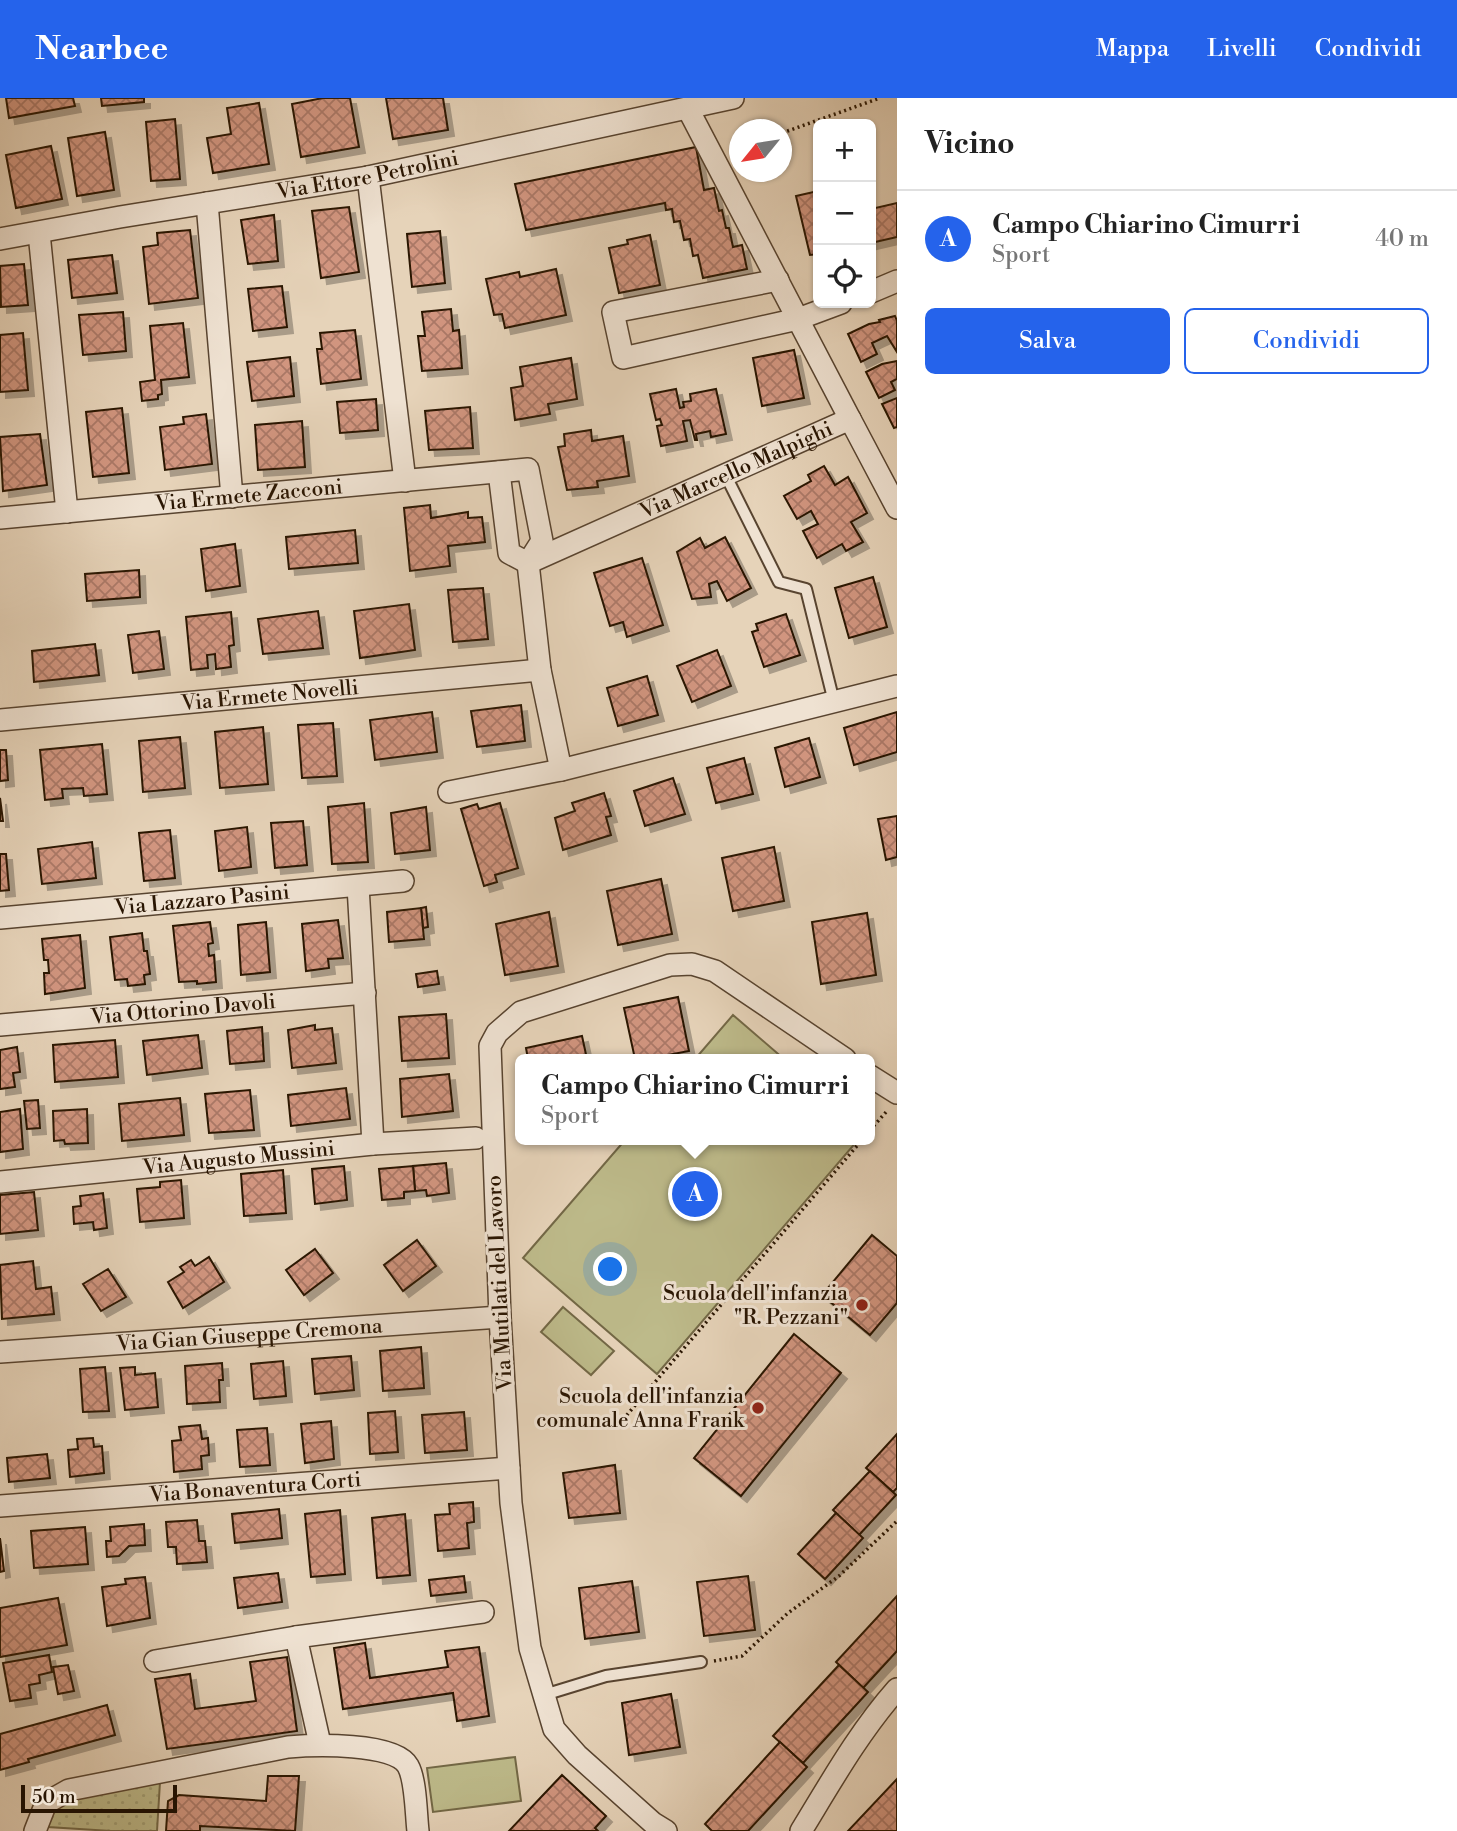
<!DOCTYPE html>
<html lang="it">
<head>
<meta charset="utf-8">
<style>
	:root { --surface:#fff; --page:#f2f2f2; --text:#222; --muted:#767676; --line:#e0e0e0; --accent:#2563eb }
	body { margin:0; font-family:"Libre Bodoni",serif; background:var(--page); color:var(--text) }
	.controls { position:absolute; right:21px; top:21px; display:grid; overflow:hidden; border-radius:10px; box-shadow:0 2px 5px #0004 }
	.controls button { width:63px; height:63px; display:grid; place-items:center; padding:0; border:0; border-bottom:2px solid var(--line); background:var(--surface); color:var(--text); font:35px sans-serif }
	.compass { position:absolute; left:729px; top:21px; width:63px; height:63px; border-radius:50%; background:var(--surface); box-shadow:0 2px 5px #0004; rotate:240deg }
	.scale { position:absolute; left:21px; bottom:18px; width:156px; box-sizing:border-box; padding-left:7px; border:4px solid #291502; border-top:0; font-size:19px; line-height:24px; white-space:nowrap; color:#291502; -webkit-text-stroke:5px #efe2d2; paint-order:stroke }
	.you { position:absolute; left:611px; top:1172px; width:24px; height:24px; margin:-18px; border:5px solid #fff; border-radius:50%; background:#1a73e8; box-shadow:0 0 0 10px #1a73e833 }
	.badge { display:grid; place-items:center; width:46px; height:46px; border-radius:50%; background:var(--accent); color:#fff; font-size:23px; font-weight:700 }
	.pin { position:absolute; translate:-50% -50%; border:4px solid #fff; box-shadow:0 2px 7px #0006 }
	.popup { position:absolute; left:515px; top:956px; width:360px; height:91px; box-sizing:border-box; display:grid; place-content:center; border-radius:10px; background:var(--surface); filter:drop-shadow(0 2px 5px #0005); font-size:23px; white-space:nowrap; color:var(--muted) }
	.popup b { font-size:26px; color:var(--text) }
	.popup::after { content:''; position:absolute; left:50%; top:100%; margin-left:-14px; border:14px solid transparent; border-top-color:var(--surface) }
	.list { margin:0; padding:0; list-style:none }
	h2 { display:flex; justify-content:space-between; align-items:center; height:91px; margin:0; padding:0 28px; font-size:30px }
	h2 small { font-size:23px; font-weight:400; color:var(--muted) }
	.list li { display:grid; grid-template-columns:46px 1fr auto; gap:21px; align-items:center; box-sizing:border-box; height:98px; padding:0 28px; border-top:2px solid var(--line) }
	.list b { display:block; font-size:26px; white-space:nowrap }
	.list p { margin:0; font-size:23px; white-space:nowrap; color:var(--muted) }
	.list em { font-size:23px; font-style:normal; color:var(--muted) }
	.actions { display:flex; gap:14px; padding:21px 28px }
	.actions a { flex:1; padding:16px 0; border:2px solid var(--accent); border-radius:10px; text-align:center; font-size:24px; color:var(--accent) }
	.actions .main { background:var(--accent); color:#fff }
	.icon { flex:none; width:38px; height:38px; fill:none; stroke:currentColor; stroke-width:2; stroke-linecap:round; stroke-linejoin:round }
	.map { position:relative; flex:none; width:897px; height:1733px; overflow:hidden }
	header { display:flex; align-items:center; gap:42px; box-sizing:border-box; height:98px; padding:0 35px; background:var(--accent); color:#fff }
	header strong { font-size:33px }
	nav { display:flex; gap:38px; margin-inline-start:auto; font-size:24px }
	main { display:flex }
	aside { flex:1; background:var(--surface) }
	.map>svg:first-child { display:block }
	.grass { fill:#bdba8a; stroke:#736846; stroke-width:2 }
	.garden { fill:url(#garden-dots); stroke:#736846; stroke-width:2 }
	.building { fill:url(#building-cross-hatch); stroke:#291502; stroke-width:2; filter:url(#shadow) }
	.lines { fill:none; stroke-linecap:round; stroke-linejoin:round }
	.lane-casing { stroke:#584430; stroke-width:14 }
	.street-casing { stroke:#584430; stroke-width:24 }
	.path { stroke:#291502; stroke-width:3.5; stroke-dasharray:2 3.5; stroke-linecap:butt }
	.lane { stroke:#efe2d2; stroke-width:10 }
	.street { stroke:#efe2d2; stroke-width:21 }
	.poi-dot { fill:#8f2418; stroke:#efe2d2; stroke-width:2.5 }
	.labels { text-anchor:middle; stroke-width:6; stroke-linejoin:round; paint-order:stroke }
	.street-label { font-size:21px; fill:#291502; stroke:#efe2d2 }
	.poi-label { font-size:21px; fill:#291502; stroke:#efe2d2; text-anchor:end }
</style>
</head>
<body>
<header>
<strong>Nearbee</strong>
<nav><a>Mappa</a><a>Livelli</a><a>Condividi</a></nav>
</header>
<main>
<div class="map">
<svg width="897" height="1733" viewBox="0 0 897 1733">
	<defs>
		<pattern id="garden-dots" width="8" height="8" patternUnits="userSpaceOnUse" patternTransform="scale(1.75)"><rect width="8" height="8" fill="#bdba8a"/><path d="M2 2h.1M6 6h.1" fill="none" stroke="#a29f75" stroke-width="1.8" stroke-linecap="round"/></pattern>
		<pattern id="building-cross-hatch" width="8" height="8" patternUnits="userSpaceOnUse" patternTransform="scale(1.75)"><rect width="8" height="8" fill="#d1957f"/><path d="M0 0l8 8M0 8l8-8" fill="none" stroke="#aa7866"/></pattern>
		<filter id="shadow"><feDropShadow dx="6" dy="6" stdDeviation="0" flood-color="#0004"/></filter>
	</defs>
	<rect width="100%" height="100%" fill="#e6d3b9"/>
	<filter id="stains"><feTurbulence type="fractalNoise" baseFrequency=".00286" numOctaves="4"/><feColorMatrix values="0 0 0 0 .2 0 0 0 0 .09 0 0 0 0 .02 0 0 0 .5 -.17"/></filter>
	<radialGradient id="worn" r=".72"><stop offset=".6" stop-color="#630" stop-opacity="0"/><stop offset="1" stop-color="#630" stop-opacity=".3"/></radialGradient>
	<g class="grass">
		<path d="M733 917 784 961H695Z"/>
		<path d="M625 1042H858L657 1276 523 1160Z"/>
		<path d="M563 1209 614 1253 591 1277 541 1234Z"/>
		<path d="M515 1659 521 1703 433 1714 427 1670Z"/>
	</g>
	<path class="garden" d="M160 1684 157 1733H111L48 1729 52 1711 74 1699Z"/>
	<g class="building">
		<path d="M6 0H73L75 8 9 20Z"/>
		<path d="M101 0H144V4L102 8Z"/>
		<path d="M323 0H350L359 49 301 59 292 6Z"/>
		<path d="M386 0H443L448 32 393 41Z"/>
		<path d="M259 5 269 66 213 75 207 40 231 36 227 10Z"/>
		<path d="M175 21 180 81 151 83 146 24Z"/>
		<path d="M105 34 114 92 77 98 68 40Z"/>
		<path d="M51 48 62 101 16 110 6 57Z"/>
		<path d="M696 49 704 92 714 90 719 113 722 112 726 130H729L733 149 742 147 747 171 703 180 698 157 693 158 690 141 684 142 680 123 674 124 672 111 666 112 665 105 526 132 515 86Z"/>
		<path d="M818 93V156L810 157 796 98Z"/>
		<path d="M897 105V139L871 145V111Z"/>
		<path d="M349 109 359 174 321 180 312 113Z"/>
		<path d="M274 117 278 163 248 166 241 122Z"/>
		<path d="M190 132 198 200 149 206 143 149 158 147 157 135Z"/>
		<path d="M440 133 445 185 412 189 407 136Z"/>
		<path d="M650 137 660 187 619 195 609 150 628 146 627 142Z"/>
		<path d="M112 157 117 195 72 200 68 162Z"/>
		<path d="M24 166 28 207 1 209 0 168Z"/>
		<path d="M556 171 566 217 505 230 502 216 494 217 486 181 519 174 520 179Z"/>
		<path d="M282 188 287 229 253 233 248 191Z"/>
		<path d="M451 211 453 233 459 232 462 270 422 273 418 238H425L422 214Z"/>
		<path d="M123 214 126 253 83 257 79 217Z"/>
		<path d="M895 218 897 223V254L887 238 872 245 877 256 861 264 848 236 869 226 880 224 879 222Z"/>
		<path d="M183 225 189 279 161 282 162 296 158 297V301L142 303 140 284 155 282 150 228Z"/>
		<path d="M355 232 361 281 321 286 317 251H322L320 235Z"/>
		<path d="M23 235 28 292 0 294V237Z"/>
		<path d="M794 252 804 300 762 308 753 260Z"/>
		<path d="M290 259 294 298 252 303 247 264Z"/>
		<path d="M571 260 577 301 548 306 550 316 515 322 511 290 523 288 520 269Z"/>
		<path d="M897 263V281L891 284 895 292 879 300 866 274 882 266Z"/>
		<path d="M676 291 680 310 684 309 683 304 691 303 690 296 716 291 726 336 711 339 710 333 696 336 697 342H695L690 322 683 323 687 343 661 348 657 328 662 327 660 321 656 322 650 296Z"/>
		<path d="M897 300V329L894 330 882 306Z"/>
		<path d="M376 301 378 332 340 335 337 304Z"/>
		<path d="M470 309 473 350 429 352 425 313Z"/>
		<path d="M122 310 129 375 93 379 86 314Z"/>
		<path d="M206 316 212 366 165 372 160 329 184 326 183 319Z"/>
		<path d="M302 323 305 369 258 372 255 327Z"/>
		<path d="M591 332 592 343 623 338 629 378 597 383 598 389 567 392 558 349 565 348 564 336Z"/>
		<path d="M40 336 47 387 3 393 0 339Z"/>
		<path d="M824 368 835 387 848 379 867 415 851 424 863 444 846 453 842 446 817 460 803 433 818 426 811 413 797 421 784 398 811 383 808 377Z"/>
		<path d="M430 407 431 420 468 414V420L482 419 485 444 448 448 450 468 410 473 404 410Z"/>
		<path d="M355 432 358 465 289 471 286 439Z"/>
		<path d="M725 439 751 490 727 503 717 483 709 486 711 499 692 501 677 454 700 440 705 450Z"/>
		<path d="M235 446 240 488 206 493 201 451Z"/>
		<path d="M642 460 663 527 627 539 623 524 610 528 594 475Z"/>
		<path d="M139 472 140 499 87 503 85 476Z"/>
		<path d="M873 479 887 529 849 540 835 490Z"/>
		<path d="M483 490 488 541 453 544 448 492Z"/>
		<path d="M409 506 415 552 360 560 354 513Z"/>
		<path d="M318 513 323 550 263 556 258 521Z"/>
		<path d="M231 514 234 547 229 548 231 569 216 571 215 556 207 557 208 570 191 572 186 519Z"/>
		<path d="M786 516 800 557 764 569 752 534 758 532 756 526Z"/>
		<path d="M159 533 164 571 133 575 128 537Z"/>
		<path d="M95 546 99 577 34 584 32 553Z"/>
		<path d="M717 552 731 588 692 604 677 568Z"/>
		<path d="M647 578 658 617 618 628 607 590Z"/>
		<path d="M521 607 525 643 477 649 471 613Z"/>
		<path d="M432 614 437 654 375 662 370 622Z"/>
		<path d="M897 614V654L854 667 844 630Z"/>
		<path d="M333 625 337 678 302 680 298 627Z"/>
		<path d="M263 629 268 686 220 690 215 634Z"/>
		<path d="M180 639 185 690 143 694 139 643Z"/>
		<path d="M809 640 820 679 785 689 775 650Z"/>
		<path d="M102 646 107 696 84 698 83 690 62 691 63 700 45 702 40 652Z"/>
		<path d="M0 652H6L8 682 0 683Z"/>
		<path d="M744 660 753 696 716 705 707 670Z"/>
		<path d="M673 680 685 716 645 728 634 693Z"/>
		<path d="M604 695 611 718 606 719 611 737 563 752 555 720 575 713 572 705Z"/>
		<path d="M0 700 3 723H0Z"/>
		<path d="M364 705 368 764 332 766 328 709Z"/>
		<path d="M500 705 518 770 495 777 497 784 484 788 461 711 477 706 479 711Z"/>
		<path d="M426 709 430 752 395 756 391 715Z"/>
		<path d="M897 718V759L886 762 878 721Z"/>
		<path d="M303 723 307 767 275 770 271 725Z"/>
		<path d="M247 729 251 769 219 773 215 733Z"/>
		<path d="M170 732 175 780 144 783 139 735Z"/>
		<path d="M92 744 96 780 42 786 38 751Z"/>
		<path d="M774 749 784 803 733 813 722 760Z"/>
		<path d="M0 756H6L9 792 0 793Z"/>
		<path d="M661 781 672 836 618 847 607 793Z"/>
		<path d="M426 809 428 829 423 830 421 810Z"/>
		<path d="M421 810 424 841 389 844 387 814Z"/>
		<path d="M549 814 558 868 505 877 496 826Z"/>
		<path d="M867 815 876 877 821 886 812 824Z"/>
		<path d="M338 822 343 860 328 861 329 870 306 873 302 826Z"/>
		<path d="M210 824 213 845 208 846 209 858 214 857 216 884 197 886V883L179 884 173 828Z"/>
		<path d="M266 824 270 874 241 877 238 827Z"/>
		<path d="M142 835 144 853H147L150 876 144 877 145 886 128 888 127 881 115 882 110 839Z"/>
		<path d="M80 837 85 890 45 896 44 875H49L48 862H44L42 841Z"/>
		<path d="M437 873 439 886 418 889 416 876Z"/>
		<path d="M678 899 689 953 647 961H635L624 910Z"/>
		<path d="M446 916 449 960 402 963 399 919Z"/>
		<path d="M315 927V932L332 930 336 965 292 970 288 932Z"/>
		<path d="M262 929 264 963 230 966 227 933Z"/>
		<path d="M198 937 202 970 147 977 143 943Z"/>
		<path d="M582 938 587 961H528L526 950Z"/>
		<path d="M115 942 118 979 55 984 53 947Z"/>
		<path d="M17 949 20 974 13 975 15 989 0 991V952Z"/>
		<path d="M449 976 453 1013 402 1019 400 981Z"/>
		<path d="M346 990 350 1021 291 1028 288 997Z"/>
		<path d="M250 992 254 1032 209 1035 205 996Z"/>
		<path d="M180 1000 184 1037 122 1043 119 1006Z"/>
		<path d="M38 1002 40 1030 27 1031 24 1003Z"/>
		<path d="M20 1011 23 1051 0 1054V1014Z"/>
		<path d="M87 1011 88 1045 65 1046 64 1042 54 1043 53 1013Z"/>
		<path d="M446 1065 449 1095 427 1098 426 1092 415 1093 413 1068Z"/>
		<path d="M344 1068 347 1102 315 1106 312 1071Z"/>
		<path d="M413 1068 415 1093 404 1094V1100L382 1102 379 1071Z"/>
		<path d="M283 1072 286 1115 244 1118 241 1076Z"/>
		<path d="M181 1082 184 1120 140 1124 137 1091 160 1089V1084Z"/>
		<path d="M34 1094 38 1132 0 1136V1097Z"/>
		<path d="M103 1095 107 1130 94 1132 93 1124 74 1126 73 1109 81 1108 80 1098Z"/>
		<path d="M872 1137 897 1158V1205L870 1237 822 1197Z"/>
		<path d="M417 1142 436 1168 403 1193 384 1167Z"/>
		<path d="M315 1151 333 1175 304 1197 286 1172Z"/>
		<path d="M209 1159 224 1184 183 1210 168 1184 184 1174 180 1169 191 1162 195 1168Z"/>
		<path d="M33 1163 36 1191 51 1189 54 1216 2 1221 0 1167Z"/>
		<path d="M108 1171 126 1199 101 1213 83 1186Z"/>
		<path d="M794 1236 841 1275 741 1398 694 1360Z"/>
		<path d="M421 1249 424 1290 383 1293 380 1253Z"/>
		<path d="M351 1258 354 1292 315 1296 312 1261Z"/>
		<path d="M283 1263 286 1298 254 1301 251 1266Z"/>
		<path d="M222 1265 223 1282H219L220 1304 187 1306 185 1268Z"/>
		<path d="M105 1269 109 1313 83 1314 80 1271Z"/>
		<path d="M135 1269V1277L155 1275 158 1309 125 1312 120 1270Z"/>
		<path d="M395 1313 398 1354 370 1356 368 1315Z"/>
		<path d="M464 1314 467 1352 425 1355 422 1317Z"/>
		<path d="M331 1323 334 1361 305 1365 301 1326Z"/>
		<path d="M200 1327 202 1341 208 1340 209 1357 201 1358 202 1371 174 1374 172 1343 181 1342 179 1329Z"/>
		<path d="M267 1330 270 1367 240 1369 237 1332Z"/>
		<path d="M897 1336V1390L893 1394 866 1370Z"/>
		<path d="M93 1340 94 1349 102 1348 104 1375 70 1379 68 1352 78 1351 77 1341Z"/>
		<path d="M47 1356 50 1380 9 1384 7 1360Z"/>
		<path d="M615 1367 620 1415 569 1420 563 1375Z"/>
		<path d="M870 1373 896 1397 859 1437 833 1412Z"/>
		<path d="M473 1404 474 1424 467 1425 469 1450 438 1453 435 1417 450 1416 449 1406Z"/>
		<path d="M279 1411 282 1440 235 1445 232 1416Z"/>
		<path d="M340 1412 345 1476 311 1479 305 1416Z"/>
		<path d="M836 1415 863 1440 825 1481 798 1456Z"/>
		<path d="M405 1416 410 1477 377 1480 372 1420Z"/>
		<path d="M197 1422 199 1443H205L207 1464 177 1466 176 1449H168L166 1424Z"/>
		<path d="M144 1426 145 1447 129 1448 119 1458 107 1459 106 1443H111L110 1429Z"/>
		<path d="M85 1429 88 1466 34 1470 31 1433Z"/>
		<path d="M0 1440 4 1473 0 1474Z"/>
		<path d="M278 1475 282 1504 238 1510 234 1480Z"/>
		<path d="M464 1478 466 1494 431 1498 429 1482Z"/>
		<path d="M748 1478 755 1532 704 1538 697 1484Z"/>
		<path d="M145 1479 150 1520 107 1528 102 1489 126 1486 125 1481Z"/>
		<path d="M632 1483 639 1534 585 1541 579 1490Z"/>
		<path d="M897 1498V1553L863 1590 836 1564Z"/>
		<path d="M58 1500 67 1547 0 1559V1510Z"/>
		<path d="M365 1545 370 1580 448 1569 445 1553 479 1549 489 1618 457 1623 453 1595 343 1611 334 1550Z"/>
		<path d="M49 1557 52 1574 39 1577 40 1585 29 1587 31 1600 10 1603 3 1565Z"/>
		<path d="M287 1559 297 1633 167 1651 155 1581 190 1576 195 1611 256 1603 250 1564Z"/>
		<path d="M68 1567 74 1593 58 1596 53 1569Z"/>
		<path d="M839 1567 868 1594 803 1665 773 1638Z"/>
		<path d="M671 1596 680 1649 629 1657 622 1605Z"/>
		<path d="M107 1607 115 1637 28 1661 29 1664 0 1672V1636Z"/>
		<path d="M780 1644 807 1669 748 1733H712L705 1726Z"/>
		<path d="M562 1677 606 1718 595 1730 598 1733H509Z"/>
		<path d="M268 1678H299L295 1733 200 1728V1733H166L168 1703 179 1697 266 1703Z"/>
		<path d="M897 1681V1733H848Z"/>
	</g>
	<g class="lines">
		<g class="lane-casing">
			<g id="lane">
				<path d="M725 376 779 484 806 491 834 604"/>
				<path d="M544 1597 606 1578 701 1564"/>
			</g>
		</g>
		<g class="street-casing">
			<g id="street">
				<path d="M688 11 850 321"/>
				<path d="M368 79 405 383"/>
				<path d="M207 105 232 399"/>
				<path d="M39 135 67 414"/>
				<path id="s1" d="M0 141 120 119 368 79 733 0"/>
				<path d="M778 182 613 214 623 260 798 221 841 205"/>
				<path d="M871 194 897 183"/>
				<path d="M499 374 509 455 528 465"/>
				<path id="s2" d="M0 420 528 371 542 443 528 465"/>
				<path id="s3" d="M528 465 850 321 897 410"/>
				<path d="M528 465 540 572 561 672"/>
				<path id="s4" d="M0 622 540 572"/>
				<path d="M449 694 561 672 897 588"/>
				<path d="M358 788 373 1046"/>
				<path id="s5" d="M0 820 403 783"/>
				<path id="s6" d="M0 927 365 895"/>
				<path d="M870 978 897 995"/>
				<path id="s7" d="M0 1084 373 1046 476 1040"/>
				<path id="s8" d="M0 1254 500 1219"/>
				<path id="s9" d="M0 1408 509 1370"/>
				<path d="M155 1563 296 1539"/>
				<path d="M320 1646 296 1539 483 1514"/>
				<path d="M35 1733 46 1705 69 1692 288 1649C313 1647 395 1644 408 1668 416 1682 416 1716 418 1733"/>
				<path d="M666 1733 653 1725 577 1657 554 1631 530 1550 511 1405 500 1219 490 948 497 935 521 914 670 867 692 866 715 873 845 961"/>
				<path d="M801 1733C831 1684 859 1634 897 1591"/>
			</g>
		</g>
		<g class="path">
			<path d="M782 35 880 0"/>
			<path d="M870 1032 887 1013"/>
			<path d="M612 1324 626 1318 862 1042"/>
			<path d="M714 1563 742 1558 788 1515 839 1478 897 1423"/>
		</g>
		<use href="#lane" class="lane"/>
		<use href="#street" class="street"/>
	</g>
	<g class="poi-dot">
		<circle cx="862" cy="1207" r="7"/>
		<circle cx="758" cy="1310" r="7"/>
	</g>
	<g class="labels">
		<g class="street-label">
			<text dy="7" stroke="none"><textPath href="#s1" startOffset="373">Via Ettore Petrolini</textPath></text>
			<text dy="7" stroke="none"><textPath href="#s3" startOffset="228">Via Marcello Malpighi</textPath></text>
			<text dy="7" stroke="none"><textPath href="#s2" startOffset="250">Via Ermete Zacconi</textPath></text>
			<text dy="7" stroke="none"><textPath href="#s4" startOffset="271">Via Ermete Novelli</textPath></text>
			<text dy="7" stroke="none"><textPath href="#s5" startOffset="203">Via Lazzaro Pasini</textPath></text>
			<text dy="7" stroke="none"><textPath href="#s6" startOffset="184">Via Ottorino Davoli</textPath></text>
			<text dy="7" stroke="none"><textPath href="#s7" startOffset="240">Via Augusto Mussini</textPath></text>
			<text transform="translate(499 1185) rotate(-93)" y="7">Via Mutilati del Lavoro</text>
			<text dy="7" stroke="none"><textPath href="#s8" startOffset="250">Via Gian Giuseppe Cremona</textPath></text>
			<text dy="7" stroke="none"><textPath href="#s9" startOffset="256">Via Bonaventura Corti</textPath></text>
		</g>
		<g class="poi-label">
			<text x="848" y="1202">Scuola dell'infanzia<tspan x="848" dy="24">"R. Pezzani"</tspan></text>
			<text x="744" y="1305">Scuola dell'infanzia<tspan x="744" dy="24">comunale Anna Frank</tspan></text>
		</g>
	</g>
	<rect width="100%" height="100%" filter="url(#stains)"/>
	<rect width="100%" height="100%" fill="url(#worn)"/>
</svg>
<div class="controls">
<button>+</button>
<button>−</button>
<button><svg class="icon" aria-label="locate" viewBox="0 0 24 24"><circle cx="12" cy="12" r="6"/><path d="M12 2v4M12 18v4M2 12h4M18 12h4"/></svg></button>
</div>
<svg class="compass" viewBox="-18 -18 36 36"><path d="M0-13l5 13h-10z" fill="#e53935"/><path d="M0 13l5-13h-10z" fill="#767676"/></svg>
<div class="scale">50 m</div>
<div class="you"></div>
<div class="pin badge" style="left:695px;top:1096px">A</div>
<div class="popup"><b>Campo Chiarino Cimurri</b>Sport</div>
</div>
<aside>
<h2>Vicino<small></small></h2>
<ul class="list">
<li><span class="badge">A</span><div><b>Campo Chiarino Cimurri</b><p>Sport</p></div><em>40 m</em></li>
</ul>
<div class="actions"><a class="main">Salva</a><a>Condividi</a></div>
</aside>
</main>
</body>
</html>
